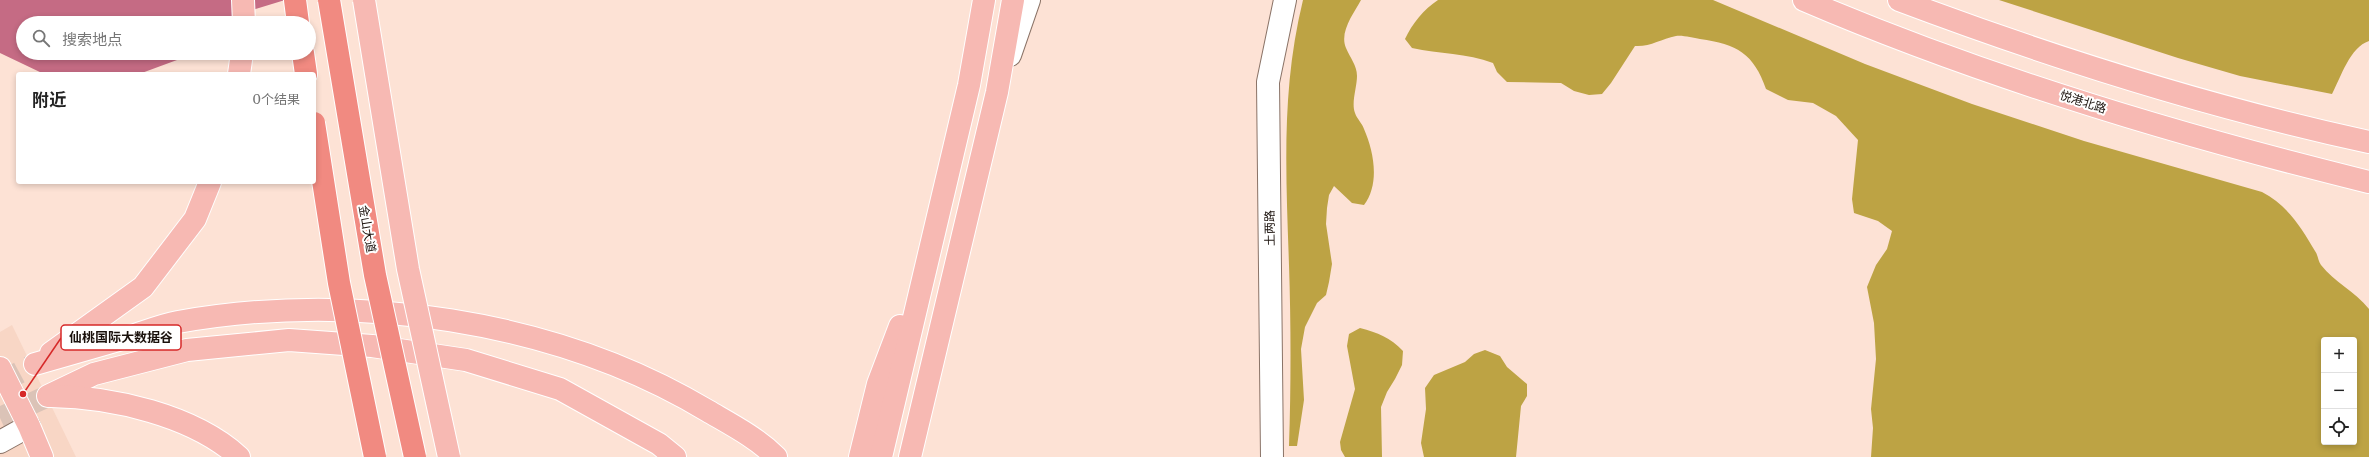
<!DOCTYPE html>
<html lang="zh">
<head>
<meta charset="utf-8">
<style>
	:root { --surface:#fff; --page:#f6f6f6; --text:#222; --muted:#767676; --line:#e0e0e0 }
	body { margin:0; font-family:Merriweather,"Noto Sans SC",serif; background:var(--page); color:var(--text) }
	.controls { position:absolute; right:12px; bottom:12px; display:grid; overflow:hidden; border-radius:4px; box-shadow:0 2px 6px #0003 }
	.controls button { width:36px; height:36px; display:grid; place-items:center; padding:0; border:0; border-bottom:1px solid var(--line); background:var(--surface); color:var(--text); font:20px sans-serif }
	.list { margin:0; padding:0; list-style:none }
	h2 { display:flex; justify-content:space-between; align-items:center; height:52px; margin:0; padding:0 16px; font-size:17px }
	h2 small { font-size:13px; font-weight:400; color:var(--muted) }
	.icon { flex:none; width:22px; height:22px; fill:none; stroke:currentColor; stroke-width:2; stroke-linecap:round; stroke-linejoin:round }
	.map { position:relative; flex:none; width:2369px; height:457px; overflow:hidden }
	.search { position:absolute; background:var(--surface); box-shadow:0 2px 6px #0003; left:16px; top:16px; width:300px; height:44px; display:flex; align-items:center; gap:10px; box-sizing:border-box; padding:0 14px; border-radius:22px; color:var(--muted); font-size:15px }
	.panel { position:absolute; background:var(--surface); box-shadow:0 2px 6px #0003; left:16px; top:72px; width:300px; height:112px; border-radius:4px }
	.map>svg:first-child { display:block }
	.built { fill:#f8d6c5 }
	.forest { fill:#bda344; fill-rule:evenodd }
	.water { fill:#c56b84 }
	.lines { fill:none; stroke-linecap:round; stroke-linejoin:round }
	.major-tunnel { stroke:#dbc3b7; stroke-width:22; stroke-dasharray:22 11; stroke-linecap:butt }
	.minor-casing { stroke:#8a7367; stroke-width:24 }
	.major-casing { stroke:#fff; stroke-width:24 }
	.highway-casing { stroke:#fff; stroke-width:24 }
	.minor { stroke:#fff; stroke-width:22 }
	.major { stroke:#f7b9b3; stroke-width:22 }
	.highway { stroke:#f18a81; stroke-width:22 }
	.major-bridge-casing { stroke:#fff; stroke-width:24; stroke-linecap:butt }
	.highway-bridge-casing { stroke:#fff; stroke-width:24; stroke-linecap:butt }
	.major-bridge { stroke:#f7b9b3; stroke-width:22 }
	.highway-bridge { stroke:#f18a81; stroke-width:22 }
	.labels { text-anchor:middle; stroke-width:4; stroke-linejoin:round; paint-order:stroke }
	.street-label { font-size:12px; fill:#1a110c; stroke:#fff }
	.leader { fill:none; stroke:#d62828; stroke-width:1.5 }
	.callout-dot { fill:#d62828; stroke:#fff; stroke-width:1.5 }
	.callout { fill:#fff; stroke:#d62828; stroke-width:1.5 }
	.callout-label { font-size:13px; text-anchor:middle; font-weight:bold; fill:#1a110c }
</style>
</head>
<body>
<div class="map">
<svg width="2369" height="457" viewBox="0 0 2369 457">
	<rect width="100%" height="100%" fill="#fde2d5"/>
	<path class="built" d="M12 325 76 457H0V332Z"/>
	<g class="forest">
		<path d="M1303 0H1361C1354 13 1339 32 1346 48 1350 58 1357 65 1357 76 1357 87 1351 103 1355 113 1357 119 1362 123 1364 129 1374 152 1380 184 1364 205L1352 203 1334 186 1329 195 1327 208 1326 224 1332 264 1329 282 1326 295 1317 303 1305 327 1301 349 1304 400 1297 446H1289C1291 386 1291 325 1289 265 1286 173 1281 90 1303 0Z"/>
		<path d="M1438 0H1713L1865 64 1972 104 2084 141 2262 192C2287 205 2301 227 2315 251 2318 255 2318 261 2321 265 2334 282 2355 291 2369 309V457H1871L1873 428 1871 409 1876 359 1874 323 1867 287 1876 265 1887 249 1892 231 1878 221 1854 213 1852 199 1858 140 1836 116 1813 103 1788 100 1766 89C1754 54 1737 44 1700 39 1693 38 1683 35 1676 36 1661 39 1650 47 1635 46L1611 83 1602 94 1589 95 1574 91 1561 83 1507 82 1497 72 1493 63C1467 53 1439 54 1412 48L1405 39C1412 24 1424 9 1438 0ZM2324 340H2354V442H2324Z"/>
		<path d="M1999 0H2369V41C2350 47 2341 77 2332 94L2240 76 2178 58Z"/>
		<path d="M1360 328C1378 333 1390 337 1403 351L1402 365 1395 379 1387 392 1381 407 1382 457H1345L1341 450 1340 442 1355 389 1347 346 1349 334Z"/>
		<path d="M1485 350 1500 356 1507 367 1527 384V396L1521 406 1516 457H1424L1421 443 1426 409 1425 388 1434 375 1465 362 1474 354Z"/>
	</g>
	<path class="water" d="M0 0H285L229 17 225 23H23V53H196L139 74H44L0 53Z"/>
	<g class="lines">
		<g class="major-tunnel">
			<path d="M0 383 35 364"/>
			<path d="M0 418 48 396"/>
		</g>
		<g class="minor-casing">
			<g id="minor">
				<path d="M1010 55 1029 0"/>
				<path d="M0 442 29 426"/>
				<path d="M1272 457 1268 82 1285 0"/>
			</g>
		</g>
		<g class="major-casing">
			<g id="major">
				<path d="M243 0 244 23"/>
				<path d="M1804 0C1986 78 2177 135 2369 182"/>
				<path d="M1899 0C2053 58 2208 107 2369 142"/>
				<path d="M239 74 242 53"/>
				<path d="M51 353 143 287 195 219 210 182"/>
				<path d="M35 364C66 355 98 346 129 337 145 332 161 325 178 322 353 291 555 319 708 411 732 425 757 438 776 457"/>
				<path d="M0 368 29 426 42 457"/>
				<path d="M48 396 94 374 187 350 289 340 372 346 466 360 560 389 659 444 675 457"/>
				<path d="M51 396C112 397 193 415 239 457"/>
				<path d="M860 457 878 384 900 326"/>
				<path d="M881 457 969 85 984 0"/>
				<path d="M910 457 997 92 1013 0"/>
			</g>
		</g>
		<g class="highway-casing">
			<g id="highway">
				<path d="M295 0 298 23"/>
				<path d="M303 53 306 74"/>
			</g>
		</g>
		<use href="#minor" class="minor"/>
		<use href="#major" class="major"/>
		<use href="#highway" class="highway"/>
		<g class="major-bridge-casing">
			<path id="major-bridge" d="M364 0 408 269 449 457"/>
		</g>
		<g class="highway-bridge-casing">
			<g id="highway-bridge">
				<path d="M329 0 375 275 415 457"/>
				<path d="M314 123 339 283 375 457"/>
			</g>
		</g>
		<use href="#major-bridge" class="major-bridge"/>
		<use href="#highway-bridge" class="highway-bridge"/>
	</g>
	<g class="labels">
		<g class="street-label">
			<text transform="translate(2083 102) rotate(18)" y="4">悦港北路</text>
			<text transform="translate(1270 228) rotate(-91)" y="4">土两路</text>
			<text transform="translate(367 229) rotate(80)" y="4">金山大道</text>
		</g>
	</g>
	<path class="leader" d="M23 394L61 338"/>
	<circle class="callout-dot" cx="23" cy="394" r="4"/>
	<rect class="callout" x="61" y="325" width="120" height="25" rx="4"/>
	<g class="callout-label">
		<text x="121" y="342">仙桃国际大数据谷</text>
	</g>
</svg>
<div class="controls">
<button>+</button>
<button>−</button>
<button><svg class="icon" aria-label="locate" viewBox="0 0 24 24"><circle cx="12" cy="12" r="6"/><path d="M12 2v4M12 18v4M2 12h4M18 12h4"/></svg></button>
</div>
<div class="search"><svg class="icon" aria-label="search" viewBox="0 0 24 24"><circle cx="10" cy="10" r="6"/><path d="M15 15l6 6"/></svg>搜索地点</div>
<section class="panel">
<h2>附近<small>0个结果</small></h2>
<ul class="list">
</ul>
</section>
</div>
</body>
</html>
